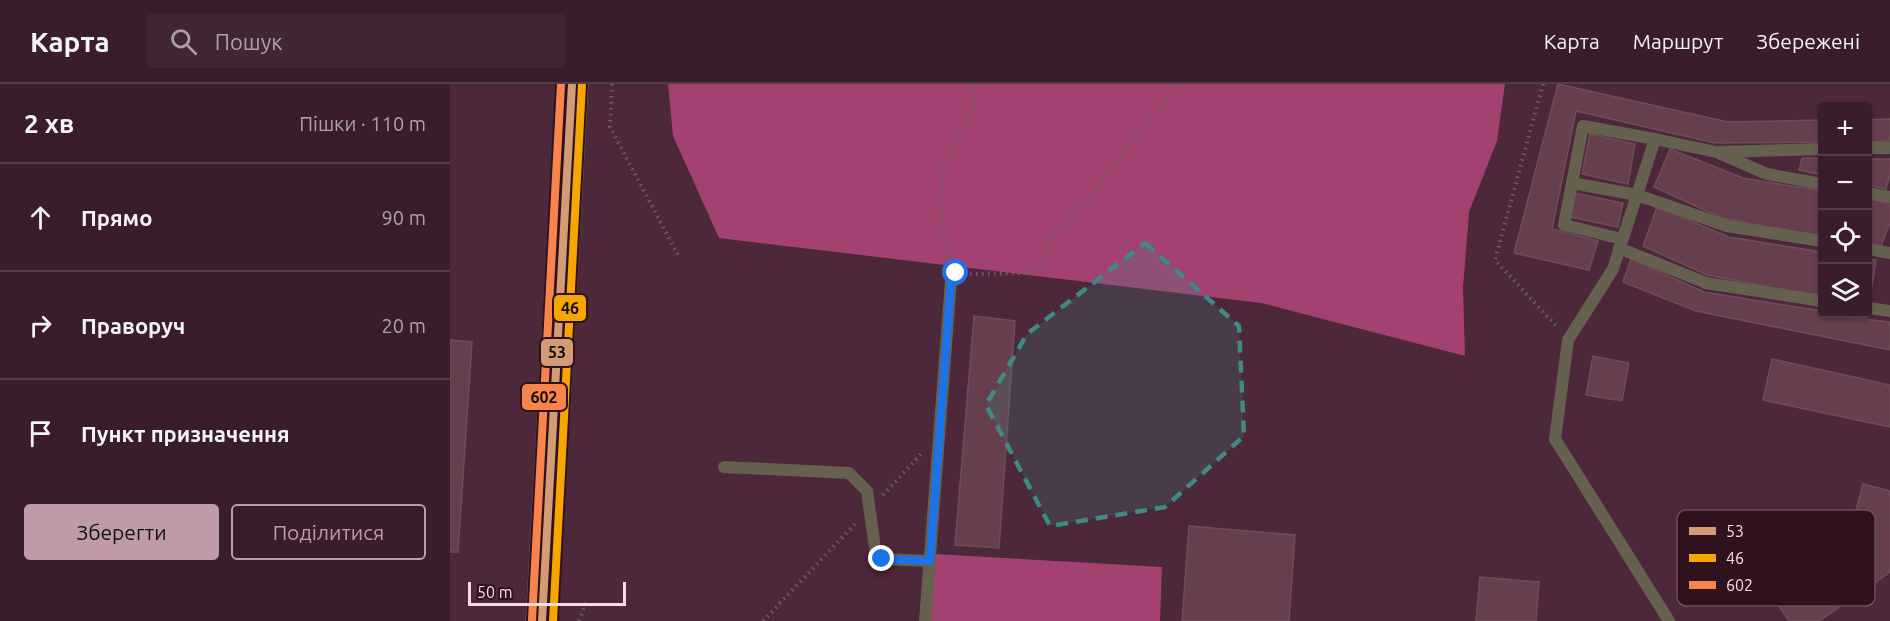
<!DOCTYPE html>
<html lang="uk">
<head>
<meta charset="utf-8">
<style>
	:root { --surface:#3a1d2c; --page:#412634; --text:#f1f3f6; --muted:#aba2a9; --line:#543b48; --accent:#bf9baa }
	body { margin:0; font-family:Ubuntu,sans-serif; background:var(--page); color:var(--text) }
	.controls { position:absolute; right:18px; top:18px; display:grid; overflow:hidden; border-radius:6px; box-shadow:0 2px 4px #0004 }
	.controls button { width:54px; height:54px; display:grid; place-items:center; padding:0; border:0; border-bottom:2px solid var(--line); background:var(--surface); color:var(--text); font:30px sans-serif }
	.scale { position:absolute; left:18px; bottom:15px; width:158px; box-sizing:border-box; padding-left:6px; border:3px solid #fcdae6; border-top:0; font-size:16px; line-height:21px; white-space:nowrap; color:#fcdae6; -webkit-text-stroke:4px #30121f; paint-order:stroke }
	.stop { position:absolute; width:18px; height:18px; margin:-14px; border:4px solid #1a73e8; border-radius:50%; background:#fff }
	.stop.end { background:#1a73e8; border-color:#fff; box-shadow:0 2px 6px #0008 }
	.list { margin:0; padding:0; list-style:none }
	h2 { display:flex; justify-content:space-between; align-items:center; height:78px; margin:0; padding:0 24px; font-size:26px }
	h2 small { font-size:20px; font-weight:400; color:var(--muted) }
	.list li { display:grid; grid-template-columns:39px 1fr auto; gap:18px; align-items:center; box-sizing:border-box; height:108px; padding:0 24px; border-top:2px solid var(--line) }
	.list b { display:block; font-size:22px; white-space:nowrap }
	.list em { font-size:20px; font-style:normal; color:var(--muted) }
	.actions { display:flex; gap:12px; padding:18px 24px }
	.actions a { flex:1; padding:14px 0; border:2px solid var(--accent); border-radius:6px; text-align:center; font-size:21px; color:var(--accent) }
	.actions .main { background:var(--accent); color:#111 }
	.icon { flex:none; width:33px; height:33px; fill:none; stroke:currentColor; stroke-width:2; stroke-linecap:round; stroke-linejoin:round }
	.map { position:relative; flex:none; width:1440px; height:537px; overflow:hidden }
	header { display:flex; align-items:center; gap:36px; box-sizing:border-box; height:84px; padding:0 30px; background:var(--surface); border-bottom:2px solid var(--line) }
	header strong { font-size:28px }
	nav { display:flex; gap:33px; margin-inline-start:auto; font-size:21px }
	.search { width:420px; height:54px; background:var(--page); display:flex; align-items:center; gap:15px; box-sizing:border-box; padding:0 21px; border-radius:6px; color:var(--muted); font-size:22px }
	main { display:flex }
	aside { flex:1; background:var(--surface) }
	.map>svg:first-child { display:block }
	.forest { fill:#a34170 }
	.building { fill:#663e4d; stroke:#6e4d58; stroke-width:1.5 }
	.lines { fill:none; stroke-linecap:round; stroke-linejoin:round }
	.path { stroke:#6c615a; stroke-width:4; stroke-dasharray:1.5 4.5; stroke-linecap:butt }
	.lane { stroke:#65614f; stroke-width:12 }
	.primary { stroke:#726e4e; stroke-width:33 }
	.bus-1-casing { stroke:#30121f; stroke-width:12 }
	.bus-2-casing { stroke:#30121f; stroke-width:12 }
	.bus-3-casing { stroke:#30121f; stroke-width:12 }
	.bus-1 { stroke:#d39c74; stroke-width:8 }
	.bus-2 { stroke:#f7a600; stroke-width:8 }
	.bus-3 { stroke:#f8844c; stroke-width:8 }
	.route { stroke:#1a73e8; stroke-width:8 }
	.marked { fill:#3e8a86; fill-opacity:0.2; stroke:#3e8a86; stroke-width:4.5; stroke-dasharray:12 8; stroke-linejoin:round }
	.key { fill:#30121f; stroke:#6d4e5b; stroke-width:1.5 }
	.key-label { font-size:16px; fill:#fcdae6 }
	.line-badge { stroke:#30121f; stroke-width:2 }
	.pale-badge-label { font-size:16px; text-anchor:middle; font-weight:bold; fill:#111 }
</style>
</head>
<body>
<header>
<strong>Карта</strong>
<div class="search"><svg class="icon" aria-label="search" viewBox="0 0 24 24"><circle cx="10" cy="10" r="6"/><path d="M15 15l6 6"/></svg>Пошук</div>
<nav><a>Карта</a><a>Маршрут</a><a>Збережені</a></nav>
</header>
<main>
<aside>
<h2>2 хв<small>Пішки · 110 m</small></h2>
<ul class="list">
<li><svg class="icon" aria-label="ahead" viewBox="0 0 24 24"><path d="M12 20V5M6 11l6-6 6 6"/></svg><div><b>Прямо</b></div><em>90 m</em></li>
<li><svg class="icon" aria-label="right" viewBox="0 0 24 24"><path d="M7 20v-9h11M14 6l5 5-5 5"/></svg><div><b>Праворуч</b></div><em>20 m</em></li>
<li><svg class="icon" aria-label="arrive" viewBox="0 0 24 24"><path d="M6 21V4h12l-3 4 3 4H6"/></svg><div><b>Пункт призначення</b></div></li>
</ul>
<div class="actions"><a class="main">Зберегти</a><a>Поділитися</a></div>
</aside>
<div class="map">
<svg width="1440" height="537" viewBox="0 0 1440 537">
	<rect width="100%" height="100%" fill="#4d273a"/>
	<g class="forest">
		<path d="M218 0H1055L1047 57 1019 128 1013 204 1015 272 811 219 269 154 223 52Z"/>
		<path d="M485 470 712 483 710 537H479Z"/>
	</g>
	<g class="building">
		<path d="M1108 0 1278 38 1372 36V58L1265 59 1126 27 1102 145 1148 157 1139 186 1064 169Z"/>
		<path d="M1440 35V57L1418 58V36Z"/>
		<path d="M1140 50 1185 60 1178 100 1132 90Z"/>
		<path d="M1220 65 1293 94 1372 107V153L1272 134 1204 103Z"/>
		<path d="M1352 74H1372V91L1349 86Z"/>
		<path d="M1418 75H1440V90L1436 105 1418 101Z"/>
		<path d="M1125 109 1173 119 1168 143 1120 133Z"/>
		<path d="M1418 115 1440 119V139L1430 164 1418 161Z"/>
		<path d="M1207 123 1279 153 1372 168V213L1257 191 1193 162Z"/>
		<path d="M1181 175 1254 208 1372 227V230L1440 238V266L1246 227 1173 198Z"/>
		<path d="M1418 175 1426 176 1419 222H1418Z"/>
		<path d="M524 232 565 237 549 464 505 461Z"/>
		<path d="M0 256 22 258 8 468H0Z"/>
		<path d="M1143 272 1179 279 1172 317 1136 311Z"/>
		<path d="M1322 275 1440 301V343L1313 316Z"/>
		<path d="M1413 400 1440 407V488L1369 537H1339L1318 506 1400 449Z"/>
		<path d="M739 442 845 451 839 537H732Z"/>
		<path d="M1030 493 1089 498 1086 537H1026Z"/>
	</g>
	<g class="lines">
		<g class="path">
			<path d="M162 0 160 43 228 171"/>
			<path d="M1093 0 1045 176 1108 244"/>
			<path d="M498 180 491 129 493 84 524 25 525 0"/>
			<path d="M514 190 579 189 594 178 602 153 640 115 677 63 731 0"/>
			<path d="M433 411 471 370"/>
			<path d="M129 537 137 516"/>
			<path d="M313 537 405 440"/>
		</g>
		<g class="lane">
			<path d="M1205 55 1266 68 1372 65"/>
			<path d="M1418 64H1440"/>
			<path d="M1271 70 1317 90 1372 100"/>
			<path d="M1122 99 1187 111 1277 142 1372 157"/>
			<path d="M1418 109 1440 113"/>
			<path d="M1172 155 1114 141 1133 42 1205 55 1163 185 1118 256 1105 355 1219 537"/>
			<path d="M1169 164 1256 199 1372 217"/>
			<path d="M1418 165 1440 169"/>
			<path d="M1418 224 1440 227"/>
			<path d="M274 383 399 389 417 407 426 471 432 475 480 477"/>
			<path d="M475 537 501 196"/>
		</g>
		<path class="primary" d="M92 537 122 0"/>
		<g class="bus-1-casing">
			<path id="bus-1" d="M92 537 122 0"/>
		</g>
		<g class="bus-2-casing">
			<path id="bus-2" d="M103 537 132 1"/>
		</g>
		<g class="bus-3-casing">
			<path id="bus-3" d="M82 536 111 0"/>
		</g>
		<use href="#bus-1" class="bus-1"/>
		<use href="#bus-2" class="bus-2"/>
		<use href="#bus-3" class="bus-3"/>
	</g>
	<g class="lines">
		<path class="route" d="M432 475 480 477 501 196 506 189"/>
	</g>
	<path class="marked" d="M695 159 789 242 794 352 715 423 600 442 536 321 577 250Z"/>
	<rect x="1227" y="426" width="198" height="96" rx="9" class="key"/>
	<rect x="1239" y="443" width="27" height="8" fill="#d39c74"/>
	<rect x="1239" y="470" width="27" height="8" fill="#f7a600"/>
	<rect x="1239" y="497" width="27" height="8" fill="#f8844c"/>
	<g class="key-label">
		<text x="1276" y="453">53</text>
		<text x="1276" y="480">46</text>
		<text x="1276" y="507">602</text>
	</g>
	<g class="line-badge">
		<rect x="103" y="210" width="34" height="28" rx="6" fill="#f7a600"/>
		<rect x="90" y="254" width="34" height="29" rx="6" fill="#d39c74"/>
		<rect x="71" y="299" width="46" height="28" rx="6" fill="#f8844c"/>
	</g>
	<g class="pale-badge-label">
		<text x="120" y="230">46</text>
		<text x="107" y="274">53</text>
		<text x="94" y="319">602</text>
	</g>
</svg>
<div class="controls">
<button>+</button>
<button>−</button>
<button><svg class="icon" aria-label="locate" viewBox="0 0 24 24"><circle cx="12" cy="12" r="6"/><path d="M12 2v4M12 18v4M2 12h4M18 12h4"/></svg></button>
<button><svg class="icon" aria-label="layers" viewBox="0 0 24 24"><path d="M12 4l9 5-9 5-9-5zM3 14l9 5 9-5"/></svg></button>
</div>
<div class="scale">50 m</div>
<div class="stop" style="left:506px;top:189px"></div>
<div class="stop end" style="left:432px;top:475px"></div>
</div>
</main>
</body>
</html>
